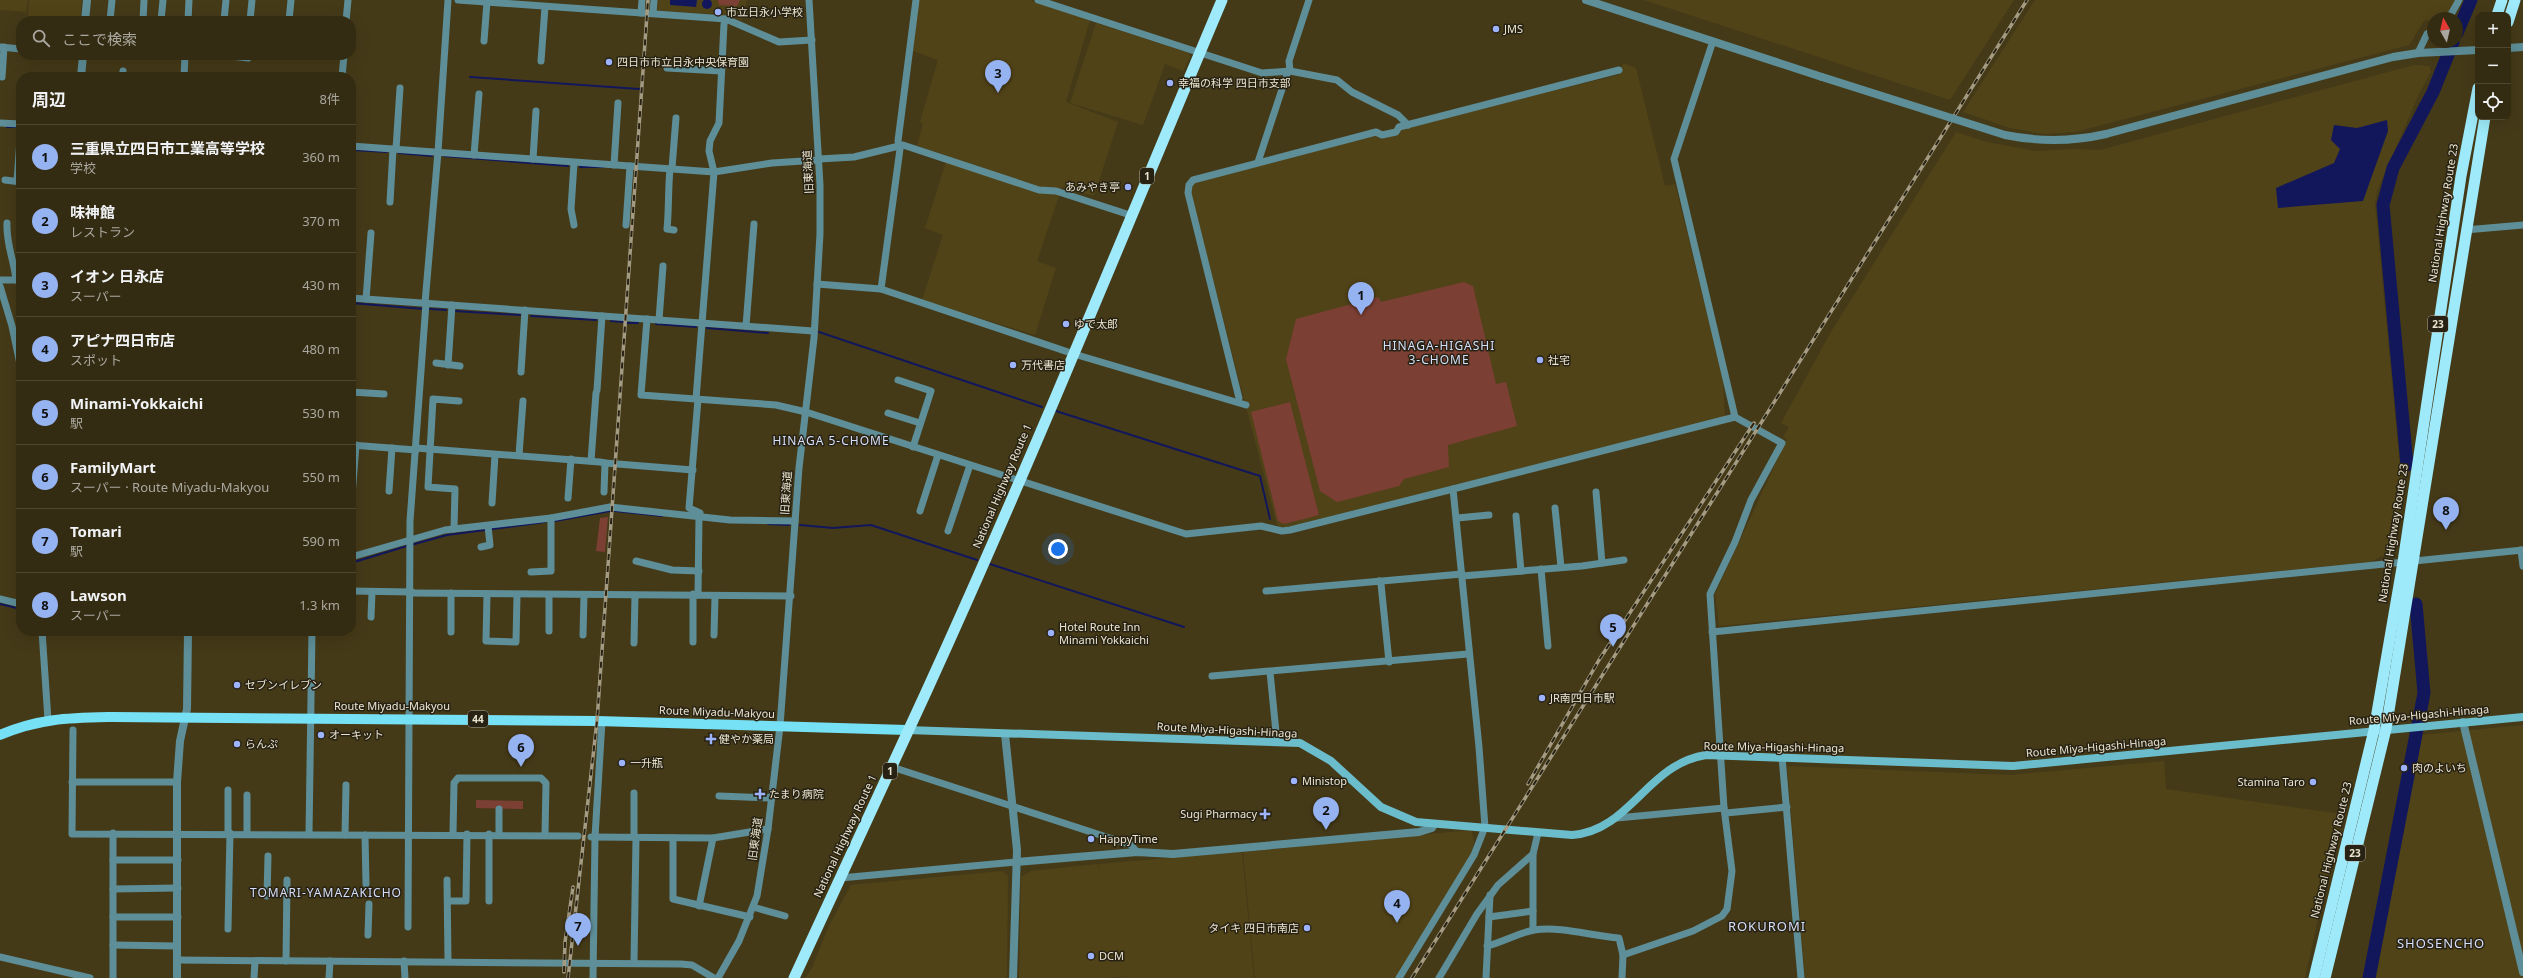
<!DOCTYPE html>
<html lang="ja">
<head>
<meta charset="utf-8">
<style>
	:root { --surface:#342c12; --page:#3f3820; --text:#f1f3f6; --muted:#a9a79f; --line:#4e4832; --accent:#95b2f1 }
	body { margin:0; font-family:"Noto Sans","Noto Sans JP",sans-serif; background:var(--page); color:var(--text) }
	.controls { position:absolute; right:12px; top:12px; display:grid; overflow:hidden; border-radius:8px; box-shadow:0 4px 16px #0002 }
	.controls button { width:36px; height:36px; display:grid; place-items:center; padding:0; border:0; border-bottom:1px solid var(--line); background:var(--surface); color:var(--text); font:20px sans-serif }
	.compass { position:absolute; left:2427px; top:12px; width:36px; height:36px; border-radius:50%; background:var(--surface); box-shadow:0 4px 16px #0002; rotate:352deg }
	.you { position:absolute; left:1058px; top:549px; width:14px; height:14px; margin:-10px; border:3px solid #fff; border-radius:50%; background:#1a73e8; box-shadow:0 0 0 6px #1a73e833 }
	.badge { display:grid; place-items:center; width:26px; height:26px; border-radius:50%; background:var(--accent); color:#111; font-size:13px; font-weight:700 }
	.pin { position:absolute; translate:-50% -33px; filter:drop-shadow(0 1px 2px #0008) }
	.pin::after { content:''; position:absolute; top:21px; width:14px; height:12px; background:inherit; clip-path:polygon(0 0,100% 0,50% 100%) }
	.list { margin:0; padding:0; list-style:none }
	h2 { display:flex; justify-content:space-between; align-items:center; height:52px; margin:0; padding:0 16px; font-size:17px }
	h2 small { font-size:13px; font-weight:400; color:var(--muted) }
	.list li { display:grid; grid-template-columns:26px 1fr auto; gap:12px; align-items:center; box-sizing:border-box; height:64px; padding:0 16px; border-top:1px solid var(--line) }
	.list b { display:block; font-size:15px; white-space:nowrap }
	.list p { margin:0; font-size:13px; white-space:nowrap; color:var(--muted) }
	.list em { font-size:13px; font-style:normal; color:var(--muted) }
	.icon { flex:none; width:22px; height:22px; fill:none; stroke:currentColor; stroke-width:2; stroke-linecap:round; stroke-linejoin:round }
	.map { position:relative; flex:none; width:2523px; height:978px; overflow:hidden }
	.search { position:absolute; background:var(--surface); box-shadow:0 4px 16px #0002; left:16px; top:16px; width:340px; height:44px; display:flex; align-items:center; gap:10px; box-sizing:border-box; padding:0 14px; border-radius:16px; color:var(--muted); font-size:15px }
	.panel { position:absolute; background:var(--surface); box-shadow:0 4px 16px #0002; left:16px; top:72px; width:340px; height:564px; border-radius:16px }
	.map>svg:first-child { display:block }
	.built { fill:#514318 }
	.green { fill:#7c3f34 }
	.water { fill:#12175c }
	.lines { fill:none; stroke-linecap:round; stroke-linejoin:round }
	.stream { stroke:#12175c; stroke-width:2 }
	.river { stroke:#12175c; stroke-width:13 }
	.minor { stroke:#5e8e98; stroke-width:7 }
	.tertiary { stroke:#5e8e98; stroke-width:8 }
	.secondary { stroke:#6cbdcc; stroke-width:8 }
	.primary { stroke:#76e0f5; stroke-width:10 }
	.trunk { stroke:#9eeafa; stroke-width:11 }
	.rail-casing { stroke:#a49b82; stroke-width:3.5 }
	.rail { stroke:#272213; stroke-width:2; stroke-dasharray:6; stroke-linecap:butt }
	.tertiary-bridge { stroke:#5e8e98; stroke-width:8 }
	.poi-dot { fill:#9eb3fd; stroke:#272213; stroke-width:1.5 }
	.labels { text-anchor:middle; stroke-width:3; stroke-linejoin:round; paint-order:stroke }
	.shield { fill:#272213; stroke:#b0aa98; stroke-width:1 }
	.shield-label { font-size:10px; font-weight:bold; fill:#ebe4d1 }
	.poi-label { font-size:11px; fill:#ebe4d1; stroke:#272213; text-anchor:start }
	.street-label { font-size:11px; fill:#ebe4d1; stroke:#272213 }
	.neighbourhood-label { font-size:12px; letter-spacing:1px; fill:#d6dffb; stroke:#272213 }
	.quarter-label { font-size:13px; letter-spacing:1px; fill:#d6dffb; stroke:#272213 }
</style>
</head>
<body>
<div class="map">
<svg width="2523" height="978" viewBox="0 0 2523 978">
	<rect width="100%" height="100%" fill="#453a18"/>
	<g class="built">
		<path d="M0 0H28L26 12 0 10Z"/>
		<path d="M29 0H82L80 21H28Z"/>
		<path d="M656 0H747L741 20 728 15 656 10Z"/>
		<path d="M918 0H1030L1090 20 1066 102 1118 122 1094 196 1062 187 1037 261 1056 268 1035 335 922 300 943 235 925 228 948 156 917 146 923 124 920 122 938 60 913 51Z"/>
		<path d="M1644 0H2014L1950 100Z"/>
		<path d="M2035 0H2455L2447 18 2424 21 2409 45 2075 132 2044 134 2010 128 1963 112Z"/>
		<path d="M1096 23 1189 53 1190 57 1183 71 1165 64 1143 125 1070 103Z"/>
		<path d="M1623 63 1636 68 1665 186 1675 184 1723 379 1725 418 1283 528 1277 525 1190 192 1191 185 1199 179 1376 136 1380 139 1399 134 1401 130 1470 111 1619 75Z"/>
		<path d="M2414 65 2429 66 2431 72 2419 94 2377 191 2375 204 2402 488 2393 551 2370 562 1719 626 1715 594 1787 439 1783 437 1789 427 1781 423 1832 330 1956 132 1987 142 2035 151 2074 149 2100 150Z"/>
		<path d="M2523 725V978H2376L2421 735Z"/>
		<path d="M2164 761 2166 789 2341 814 2305 978H1805L1787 766 2010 775Z"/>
		<path d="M1471 830 1474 842 1470 858 1396 978H1255L1243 852Z"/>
		<path d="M1242 852 1254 978H1115L1130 976 1107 978H1019L1021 877 1031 871 1098 864 1100 875 1099 864Z"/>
		<path d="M1002 871 1008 876 1007 978H805L811 970 829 926 851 885Z"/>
	</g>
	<g class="green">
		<path d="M718 0H740L737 6 719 5Z"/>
		<path d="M1464 282 1473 286 1496 384 1506 382 1517 426 1448 445 1449 467 1404 479 1399 486 1337 502 1320 491 1286 359 1296 319 1378 297 1381 302Z"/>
		<path d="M1290 402 1319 515 1284 524 1278 521 1251 412Z"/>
		<path d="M608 517 605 552 596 551 600 518Z"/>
		<path d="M476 800 523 801V809L476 808Z"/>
	</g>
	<g class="water">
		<circle cx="707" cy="4" r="5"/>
		<path d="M670 0H697L696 7 670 5Z"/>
		<path d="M2387 120 2388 131 2363 201 2278 208 2276 188 2334 163 2340 149 2331 140 2334 125 2357 128Z"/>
	</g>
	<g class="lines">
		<g class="stream">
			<path d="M470 77 639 89"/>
			<path d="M7 127H16"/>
			<path d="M354 150 387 152"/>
			<path d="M399 153 432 156"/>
			<path d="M444 156 568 166"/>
			<path d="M580 167H603"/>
			<path d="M20 287H21"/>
			<path d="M351 303 424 309"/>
			<path d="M430 309 446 310"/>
			<path d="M454 311 520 315"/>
			<path d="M531 316 596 320"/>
			<path d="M611 321 623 322"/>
			<path d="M627 323H638"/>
			<path d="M656 324 696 327"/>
			<path d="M707 328 768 333"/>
			<path d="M819 332 1042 407"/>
			<path d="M1056 411 1260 476 1270 519"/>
			<path d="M615 511 662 516"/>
			<path d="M555 521 610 511"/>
			<path d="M768 524 789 525"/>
			<path d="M800 525 833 528 871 525 977 560"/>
			<path d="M411 545 447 535 545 522"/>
			<path d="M351 563 407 546"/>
			<path d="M990 564 1184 627"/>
			<path d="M0 604 21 609"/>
		</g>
		<g class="river">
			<path d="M2457 33 2471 0"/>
			<path d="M2407 465 2383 205 2393 168 2433 92 2453 42"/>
			<path d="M2369 978 2424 693 2416 604"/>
		</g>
		<g class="minor">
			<path d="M458 0 726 19 779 42 812 40"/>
			<path d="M1038 0 1262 73 1290 71 1337 80 1352 92 1398 115 1408 125"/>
			<path d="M641 13 642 0"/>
			<path d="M653 13 654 0"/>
			<path d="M2449 18 2459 0"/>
			<path d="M110 21 112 0"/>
			<path d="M143 21 144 0"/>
			<path d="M161 21 163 0"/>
			<path d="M188 21 189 0"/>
			<path d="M224 21 226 0"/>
			<path d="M250 21 252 0"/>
			<path d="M289 21 291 0"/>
			<path d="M346 21 348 0"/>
			<path d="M484 41 487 2"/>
			<path d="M0 47 21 49"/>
			<path d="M2418 53 2427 34 2433 30"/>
			<path d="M222 55 248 58V55"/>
			<path d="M541 61 545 7"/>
			<path d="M667 68 721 71"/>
			<path d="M1290 71 1289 61 1309 0"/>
			<path d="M2 77 4 47"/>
			<path d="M122 77 123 71"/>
			<path d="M184 77 185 55"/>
			<path d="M342 77 344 55"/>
			<path d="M0 123 21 124"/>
			<path d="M351 146 714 172 772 163 819 160"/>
			<path d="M396 149 400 88"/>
			<path d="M474 155 479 94"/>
			<path d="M533 159 536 111"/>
			<path d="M819 159 854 157 903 145 1039 190 1056 191 1130 215"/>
			<path d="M1258 162 1288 71"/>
			<path d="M614 165 618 103"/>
			<path d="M672 168 676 118"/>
			<path d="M670 169C668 190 669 209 667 229L674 230"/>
			<path d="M5 180 21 182"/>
			<path d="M17 181 21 126"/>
			<path d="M390 202 393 149"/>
			<path d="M7 223C6 244 14 260 16 280"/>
			<path d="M574 225 571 209 574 163"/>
			<path d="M626 225 630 166"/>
			<path d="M2465 230 2523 225"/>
			<path d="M0 280H21"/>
			<path d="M817 284 881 289 1074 354 1246 405"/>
			<path d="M0 286 12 326 21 369"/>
			<path d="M881 289 900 149 898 141 916 0"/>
			<path d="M351 298 813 331"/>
			<path d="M366 299 371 233"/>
			<path d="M425 303 438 152 448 0"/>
			<path d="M647 319 641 395 776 405 806 412 1186 534 1261 526 1282 531 1290 530 1453 489"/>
			<path d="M659 320 663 266"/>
			<path d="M746 326 754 224"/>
			<path d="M436 363 460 366"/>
			<path d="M448 365 452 305"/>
			<path d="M521 372 525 310"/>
			<path d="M898 380 931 391 913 447"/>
			<path d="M597 390 602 316"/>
			<path d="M351 392 384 394"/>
			<path d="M1239 398 1188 193 1189 185 1193 180 1376 132 1382 135 1396 132 1399 127 1619 70"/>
			<path d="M696 399 714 172 709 151 710 141 719 123 724 24 726 19"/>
			<path d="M698 399 689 508 700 513"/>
			<path d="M888 413 920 423"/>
			<path d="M351 445 416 450"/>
			<path d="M416 448 600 462 605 463 604 492"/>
			<path d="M519 455 523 401"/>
			<path d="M591 461 596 393"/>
			<path d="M605 463 693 470"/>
			<path d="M389 491 392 448"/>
			<path d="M1596 492 1602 563"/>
			<path d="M568 498 571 459"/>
			<path d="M492 503 495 455"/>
			<path d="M1555 508 1561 567"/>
			<path d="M351 509 356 445"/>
			<path d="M920 511 938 455"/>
			<path d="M1516 516 1521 571"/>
			<path d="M1457 518 1489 515"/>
			<path d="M454 529 455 489 428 487 433 399 459 401"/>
			<path d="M948 531 970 465"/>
			<path d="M481 547 490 545 488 526"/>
			<path d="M2521 550 2523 566"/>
			<path d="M351 557 445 530 551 518 610 507 730 520 795 521"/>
			<path d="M636 561 672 570 699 571"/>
			<path d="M1541 569 1548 646"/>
			<path d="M531 572 551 571V518"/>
			<path d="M1462 576 1582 566 1624 560"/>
			<path d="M1379 581 1381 584 1389 662"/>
			<path d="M351 591 412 592"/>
			<path d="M1266 591 1462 574"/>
			<path d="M412 593 791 596"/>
			<path d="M487 594 486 641 516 642 517 595"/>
			<path d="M698 595 699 516"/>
			<path d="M0 599 21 604"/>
			<path d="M371 617 372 592"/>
			<path d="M42 631 48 720"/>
			<path d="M549 631V595"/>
			<path d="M451 632V593"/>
			<path d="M1712 632 2523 550"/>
			<path d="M583 635 584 595"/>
			<path d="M714 635 715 596"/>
			<path d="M693 642V594"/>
			<path d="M634 643 635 595"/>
			<path d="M1270 672 1277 742"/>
			<path d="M1212 676 1468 654"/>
			<path d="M73 730 72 834 578 836"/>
			<path d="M1782 757 1801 978"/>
			<path d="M892 767 1131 845 1137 852"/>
			<path d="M72 782H177"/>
			<path d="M719 796 772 798"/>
			<path d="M1726 813 1787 807"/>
			<path d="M1617 818 1724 808"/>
			<path d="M113 833V978"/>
			<path d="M228 833V790"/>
			<path d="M247 833V795"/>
			<path d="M309 834 312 631"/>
			<path d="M453 834 454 783 458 778H541L546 783 545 835"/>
			<path d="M499 834V809"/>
			<path d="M345 835 346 785"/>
			<path d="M365 835 366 884"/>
			<path d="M591 837 713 838 768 829"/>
			<path d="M595 837 602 721"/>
			<path d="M634 837V793"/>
			<path d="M673 838V899L750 917"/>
			<path d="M113 860H178"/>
			<path d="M840 878 1016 862"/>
			<path d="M447 880 448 961"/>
			<path d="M113 889 178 888"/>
			<path d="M267 896 268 856"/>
			<path d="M449 901H466L467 834"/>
			<path d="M489 901V834"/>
			<path d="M699 906 713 838"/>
			<path d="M753 907 785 916"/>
			<path d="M113 917H178"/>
			<path d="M1489 917 1533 911"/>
			<path d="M408 927 410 521 426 303"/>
			<path d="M228 929 230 833"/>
			<path d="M1533 930V854"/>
			<path d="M368 935 369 904"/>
			<path d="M113 945 177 946"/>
			<path d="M1487 946C1503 942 1518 933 1534 930 1562 926 1591 936 1619 938L1623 955 1622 978"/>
			<path d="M1623 955 1693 931 1722 916 1727 909 1732 871 1724 808 1710 594 1735 542 1751 500 1782 443 1735 417"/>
			<path d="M0 957 90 978"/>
			<path d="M177 960 681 964 692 965 714 978"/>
			<path d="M286 961 287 880"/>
			<path d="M404 961 405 978"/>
			<path d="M634 962 636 838"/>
			<path d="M254 978 255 961"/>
			<path d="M329 978 330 961"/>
			<path d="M593 978 595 837"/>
			<path d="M718 978 739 941 757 896 768 829 780 726 799 468 814 338 820 234V185L809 0"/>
			<path d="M1399 978 1474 855 1485 827 1479 747 1453 489 1735 417 1674 159 1713 41"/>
			<path d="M1439 978 1477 914 1498 885 1533 854 1538 833"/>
			<path d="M1486 978 1490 895"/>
		</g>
		<g class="tertiary">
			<path d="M1586 0 1822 77"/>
			<path d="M85 21 87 0"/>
			<path d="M2508 48 2523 47"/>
			<path d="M81 77 83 55"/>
			<path d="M2106 134 2393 57 2418 53 2478 50"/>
			<path d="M2463 722 2523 972"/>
			<path d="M1005 734 1017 850 1013 978"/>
			<path d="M1016 862 1137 852 1173 854 1419 832 1432 828 1434 824"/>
			<path d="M177 978V782L180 741 187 709 188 631"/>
		</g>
		<path class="secondary" d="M907 730 1300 743 1331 761 1381 807 1416 822 1572 835C1630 831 1647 764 1706 755L2013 766 2523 717"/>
		<path class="primary" d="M0 735C40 718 70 718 113 717L597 721 907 730"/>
		<g class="trunk">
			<path d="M2497 15 2502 0"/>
			<path d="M2508 22 2515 0"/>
			<path d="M794 978C845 867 897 757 947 646 1043 433 1131 216 1222 0"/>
			<path d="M2314 978 2374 730 2403 562 2461 176 2478 88"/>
			<path d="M2325 978 2386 729 2485 117"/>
		</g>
		<g class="rail-casing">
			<g id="rail">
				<path d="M1528 784 1599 660 1754 423"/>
				<path d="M564 972 565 942 573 887"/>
				<path d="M568 978 597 721 648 0"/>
				<path d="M1412 978 2027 0"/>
			</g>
		</g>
		<use href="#rail" class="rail"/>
		<path class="tertiary-bridge" d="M1822 77 2005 135C2040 142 2071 142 2106 134"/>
	</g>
	<g class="poi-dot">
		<circle cx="718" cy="12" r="4"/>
		<circle cx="1496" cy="29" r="4"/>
		<circle cx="609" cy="62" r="4"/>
		<circle cx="1170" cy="83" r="4"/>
		<circle cx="1128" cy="187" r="4"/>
		<circle cx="1066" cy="324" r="4"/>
		<circle cx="1540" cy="360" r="4"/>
		<circle cx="1013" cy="365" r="4"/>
		<circle cx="1051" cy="633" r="4"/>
		<circle cx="237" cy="685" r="4"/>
		<circle cx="1542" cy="698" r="4"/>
		<circle cx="321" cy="735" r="4"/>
		<path d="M709 733h4v4h4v4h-4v4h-4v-4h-4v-4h4z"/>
		<circle cx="237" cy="744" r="4"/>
		<circle cx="622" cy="763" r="4"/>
		<circle cx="2404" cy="768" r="4"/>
		<circle cx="1294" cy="781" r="4"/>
		<circle cx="2313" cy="782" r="4"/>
		<path d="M758 788h4v4h4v4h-4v4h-4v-4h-4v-4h4z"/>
		<path d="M1263 808h4v4h4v4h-4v4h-4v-4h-4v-4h4z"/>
		<circle cx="1091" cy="839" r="4"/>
		<circle cx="1307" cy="928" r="4"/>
		<circle cx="1091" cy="956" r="4"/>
	</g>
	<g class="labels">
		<g class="shield">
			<rect x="1140" y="168" width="14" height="16" rx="3"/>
			<rect x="2428" y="316" width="20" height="16" rx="3"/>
			<rect x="468" y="711" width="20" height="16" rx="3"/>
			<rect x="883" y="763" width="14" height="16" rx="3"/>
			<rect x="2345" y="845" width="20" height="16" rx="3"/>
		</g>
		<g class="shield-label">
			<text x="1147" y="180">1</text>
			<text x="2438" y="328">23</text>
			<text x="478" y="723">44</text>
			<text x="890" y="775">1</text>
			<text x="2355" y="857">23</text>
		</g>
		<g class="poi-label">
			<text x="726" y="16">市立日永小学校</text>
			<text x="1504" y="33">JMS</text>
			<text x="617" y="66">四日市市立日永中央保育園</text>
			<text x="1178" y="87">幸福の科学 四日市支部</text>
			<text x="1120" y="191" text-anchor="end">あみやき亭</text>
			<text x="1074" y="328">ゆで太郎</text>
			<text x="1548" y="364">社宅</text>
			<text x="1021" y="369">万代書店</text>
			<text x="1059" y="631">Hotel Route Inn<tspan x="1059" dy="13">Minami Yokkaichi</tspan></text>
			<text x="245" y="689">セブンイレブン</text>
			<text x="1550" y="702">JR南四日市駅</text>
			<text x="329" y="739">オーキット</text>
			<text x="719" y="743">健やか薬局</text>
			<text x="245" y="748">らんぷ</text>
			<text x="630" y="767">一升瓶</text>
			<text x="2412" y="772">肉のよいち</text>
			<text x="1302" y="785">Ministop</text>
			<text x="2305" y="786" text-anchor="end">Stamina Taro</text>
			<text x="769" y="798">たまり病院</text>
			<text x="1257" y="818" text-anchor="end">Sugi Pharmacy</text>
			<text x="1099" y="843">HappyTime</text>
			<text x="1299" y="932" text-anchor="end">タイキ 四日市南店</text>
			<text x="1099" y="960">DCM</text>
		</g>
		<g class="street-label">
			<text transform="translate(808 172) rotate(-93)" y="4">旧東海道</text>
			<text transform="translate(2443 213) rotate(-81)" y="4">National Highway Route 23</text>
			<text transform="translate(1002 486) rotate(-67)" y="4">National Highway Route 1</text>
			<text transform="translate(786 493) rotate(-86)" y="4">旧東海道</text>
			<text transform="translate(2393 533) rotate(-81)" y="4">National Highway Route 23</text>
			<text x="392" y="710">Route Miyadu-Makyou</text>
			<text transform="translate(717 712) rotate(2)" y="4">Route Miyadu-Makyou</text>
			<text transform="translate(2419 715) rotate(-5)" y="4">Route Miya-Higashi-Hinaga</text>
			<text transform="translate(1227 730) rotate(3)" y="4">Route Miya-Higashi-Hinaga</text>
			<text transform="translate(1774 747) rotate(1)" y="4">Route Miya-Higashi-Hinaga</text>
			<text transform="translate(2096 747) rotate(-5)" y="4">Route Miya-Higashi-Hinaga</text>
			<text transform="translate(845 836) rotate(-65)" y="4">National Highway Route 1</text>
			<text transform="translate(755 839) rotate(-82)" y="4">旧東海道</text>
			<text transform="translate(2331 850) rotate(-76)" y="4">National Highway Route 23</text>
		</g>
		<g class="neighbourhood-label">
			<text x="1439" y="350">HINAGA-HIGASHI<tspan x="1439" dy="14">3-CHOME</tspan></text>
			<text x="831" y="445">HINAGA 5-CHOME</text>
			<text x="326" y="897">TOMARI-YAMAZAKICHO</text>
		</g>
		<g class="quarter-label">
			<text x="1767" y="931">ROKUROMI</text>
			<text x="2441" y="948">SHOSENCHO</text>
		</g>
	</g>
</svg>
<div class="controls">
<button>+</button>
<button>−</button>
<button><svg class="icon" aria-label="locate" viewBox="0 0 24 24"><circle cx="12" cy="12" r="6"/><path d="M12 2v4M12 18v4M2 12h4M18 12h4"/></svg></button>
</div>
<svg class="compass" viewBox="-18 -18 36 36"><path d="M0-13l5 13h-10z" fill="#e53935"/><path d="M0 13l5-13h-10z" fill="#a9a79f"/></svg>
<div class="you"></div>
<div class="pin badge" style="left:1361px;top:315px">1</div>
<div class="pin badge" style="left:1326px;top:830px">2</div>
<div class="pin badge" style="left:998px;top:93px">3</div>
<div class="pin badge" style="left:1397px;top:923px">4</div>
<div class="pin badge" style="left:1613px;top:647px">5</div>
<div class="pin badge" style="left:521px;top:767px">6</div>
<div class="pin badge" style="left:578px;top:946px">7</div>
<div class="pin badge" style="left:2446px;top:530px">8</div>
<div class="search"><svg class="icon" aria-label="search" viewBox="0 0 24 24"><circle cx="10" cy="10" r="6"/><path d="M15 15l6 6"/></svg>ここで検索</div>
<section class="panel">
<h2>周辺<small>8件</small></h2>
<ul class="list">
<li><span class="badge">1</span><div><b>三重県立四日市工業高等学校</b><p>学校</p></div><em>360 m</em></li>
<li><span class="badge">2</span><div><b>味神館</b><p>レストラン</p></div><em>370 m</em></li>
<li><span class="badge">3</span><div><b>イオン 日永店</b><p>スーパー</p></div><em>430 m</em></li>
<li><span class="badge">4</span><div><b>アピナ四日市店</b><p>スポット</p></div><em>480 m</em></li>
<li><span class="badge">5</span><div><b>Minami-Yokkaichi</b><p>駅</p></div><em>530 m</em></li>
<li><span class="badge">6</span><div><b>FamilyMart</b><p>スーパー · Route Miyadu-Makyou</p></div><em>550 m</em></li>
<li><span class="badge">7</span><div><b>Tomari</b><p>駅</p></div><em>590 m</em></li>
<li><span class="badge">8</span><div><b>Lawson</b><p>スーパー</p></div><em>1.3 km</em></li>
</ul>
</section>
</div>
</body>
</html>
